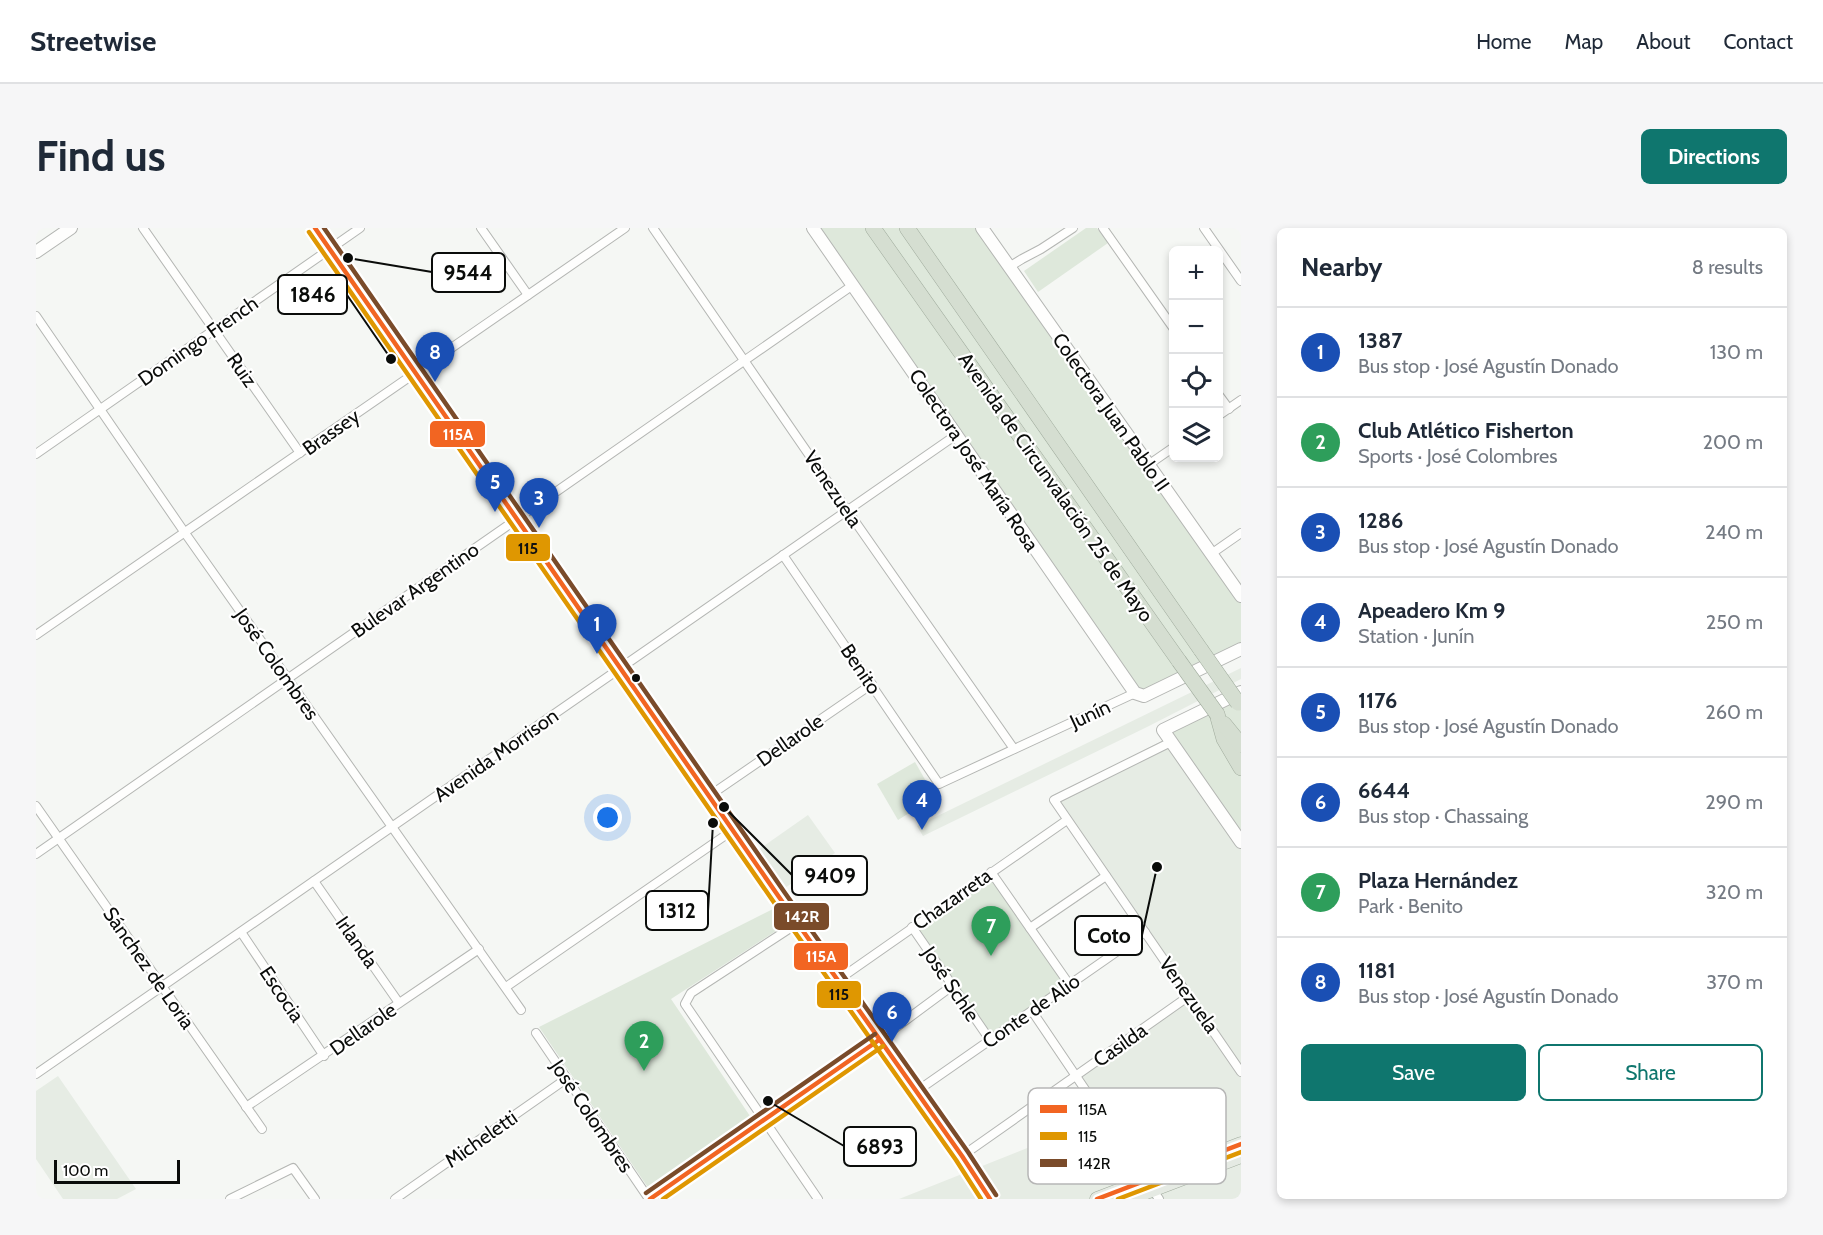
<!DOCTYPE html>
<html lang="en">
<head>
<meta charset="utf-8">
<style>
	:root { --surface:#fff; --page:#f6f6f7; --text:#1f2937; --muted:#747a83; --line:#e0e1e3; --accent:#0f766e }
	body { margin:0; font-family:Cabin,sans-serif; background:var(--page); color:var(--text) }
	.controls { position:absolute; right:18px; top:18px; display:grid; overflow:hidden; border-radius:9px; box-shadow:0 3px 9px #0003 }
	.controls button { width:54px; height:54px; display:grid; place-items:center; padding:0; border:0; border-bottom:2px solid var(--line); background:var(--surface); color:var(--text); font:30px sans-serif }
	.scale { position:absolute; left:18px; bottom:15px; width:126px; box-sizing:border-box; padding-left:6px; border:3px solid #0a0c0a; border-top:0; font-size:16px; line-height:21px; white-space:nowrap; color:#0a0c0a; -webkit-text-stroke:4px #fff; paint-order:stroke }
	.you { position:absolute; left:572px; top:590px; width:21px; height:21px; margin:-15px; border:4px solid #fff; border-radius:50%; background:#1a73e8; box-shadow:0 0 0 9px #1a73e833 }
	.badge { display:grid; place-items:center; width:39px; height:39px; border-radius:50%; background:var(--accent); color:#fff; font-size:20px; font-weight:700 }
	.pin { position:absolute; translate:-50% -50px; filter:drop-shadow(0 2px 3px #0008) }
	.pin::after { content:''; position:absolute; top:32px; width:21px; height:18px; background:inherit; clip-path:polygon(0 0,100% 0,50% 100%) }
	.list { margin:0; padding:0; list-style:none }
	h2 { display:flex; justify-content:space-between; align-items:center; height:78px; margin:0; padding:0 24px; font-size:26px }
	h2 small { font-size:20px; font-weight:400; color:var(--muted) }
	.list li { display:grid; grid-template-columns:39px 1fr auto; gap:18px; align-items:center; box-sizing:border-box; height:90px; padding:0 24px; border-top:2px solid var(--line) }
	.list b { display:block; font-size:22px; white-space:nowrap }
	.list p { margin:0; font-size:20px; white-space:nowrap; color:var(--muted) }
	.list em { font-size:20px; font-style:normal; color:var(--muted) }
	.actions { display:flex; gap:12px; padding:18px 24px }
	.actions a { flex:1; padding:14px 0; border:2px solid var(--accent); border-radius:9px; text-align:center; font-size:21px; color:var(--accent) }
	.actions .main { background:var(--accent); color:#fff }
	.icon { flex:none; width:33px; height:33px; fill:none; stroke:currentColor; stroke-width:2; stroke-linecap:round; stroke-linejoin:round }
	.map { position:relative; flex:none; width:1205px; height:971px; overflow:hidden; border-radius:9px }
	header { display:flex; align-items:center; gap:36px; box-sizing:border-box; height:84px; padding:0 30px; background:var(--surface); border-bottom:2px solid var(--line) }
	header strong { font-size:28px }
	nav { display:flex; gap:33px; margin-inline-start:auto; font-size:21px }
	.intro { display:flex; align-items:center; justify-content:space-between; box-sizing:border-box; height:144px; padding:0 36px }
	h1 { margin:0; font-size:42px }
	.button { padding:15px 27px; border-radius:9px; background:var(--accent); color:#fff; font-size:21px; font-weight:700 }
	main { display:flex; gap:36px; padding:0 36px }
	aside { flex:1; background:var(--surface); border-radius:9px; box-shadow:0 3px 9px #0003 }
	.map>svg:first-child { display:block }
	.built { fill:#e6ece4 }
	.green { fill:#dee8db }
	.lines { fill:none; stroke-linecap:round; stroke-linejoin:round }
	.street-casing { stroke:#b4b6b3; stroke-width:10 }
	.secondary-casing { stroke:#b4b6b3; stroke-width:14 }
	.primary-casing { stroke:#a0ab9d; stroke-width:15 }
	.highway-casing { stroke:#a0ab9d; stroke-width:16 }
	.street { stroke:#fefefd; stroke-width:8 }
	.secondary { stroke:#fefefd; stroke-width:12 }
	.primary { stroke:#e5eae3; stroke-width:14 }
	.highway { stroke:#d5ded1; stroke-width:15 }
	.highway-bridge-casing { stroke:#a0ab9d; stroke-width:16; stroke-linecap:butt }
	.highway-bridge { stroke:#d5ded1; stroke-width:15 }
	.bus-1-casing { stroke:#fff; stroke-width:9 }
	.bus-2-casing { stroke:#fff; stroke-width:9 }
	.bus-3-casing { stroke:#fff; stroke-width:9 }
	.bus-1 { stroke:#f26522; stroke-width:4.5 }
	.bus-2 { stroke:#df9701; stroke-width:4.5 }
	.bus-3 { stroke:#7a4b2a; stroke-width:4.5 }
	.bus-dot { fill:#0a0c0a; stroke:#fff; stroke-width:2 }
	.labels { text-anchor:middle; stroke-width:4.5; stroke-linejoin:round; paint-order:stroke }
	.street-label { font-size:20px; fill:#0a0c0a; stroke:#fff }
	.key { fill:#fff; stroke:#b6b6b6; stroke-width:1.5 }
	.key-label { font-size:16px; fill:#0a0c0a }
	.leader { fill:none; stroke:#0a0c0a; stroke-width:2 }
	.callout-dot { fill:#0a0c0a; stroke:#fff; stroke-width:2 }
	.callout { fill:#fff; stroke:#0a0c0a; stroke-width:2 }
	.callout-label { font-size:21px; text-anchor:middle; font-weight:bold; fill:#0a0c0a }
	.line-badge { stroke:#fff; stroke-width:2 }
	.badge-label { font-size:16px; text-anchor:middle; font-weight:bold; fill:#fff }
	.pale-badge-label { font-size:16px; text-anchor:middle; font-weight:bold; fill:#111 }
</style>
</head>
<body>
<header>
<strong>Streetwise</strong>
<nav><a>Home</a><a>Map</a><a>About</a><a>Contact</a></nav>
</header>
<div class="intro"><h1>Find us</h1><a class="button">Directions</a></div>
<main>
<div class="map">
<svg width="1205" height="971" viewBox="0 0 1205 971">
	<rect width="100%" height="100%" fill="#f5f7f4"/>
	<g class="built">
		<path d="M1205 440V451L1111 499 887 608 881 598Z"/>
		<path d="M1135 514 1205 614V971H863L1067 890 1040 848 1153 768 1018 572Z"/>
		<path d="M772 587 799 625 749 660 722 622Z"/>
		<path d="M22 848 100 961 81 971H27L0 931V863Z"/>
	</g>
	<g class="green">
		<path d="M777 0H946L1205 368V421L1108 468Z"/>
		<path d="M1050 0H1061L1072 15 1002 64 988 43Z"/>
		<path d="M1205 464V614L1127 502Z"/>
		<path d="M879 534 899 569 862 592 841 556Z"/>
		<path d="M955 644 1033 756 954 812 876 699Z"/>
		<path d="M737 681 742 682 749 692V697L635 771 714 888 713 892 613 961 503 799Z"/>
	</g>
	<g class="lines">
		<g class="street-casing">
			<g id="street">
				<path d="M107 0 264 225"/>
				<path d="M445 0 492 67"/>
				<path d="M617 0 811 282 978 521"/>
				<path d="M1067 0 1138 101"/>
				<path d="M1168 0 1205 53"/>
				<path d="M973 39 986 31 1005 21 1037 0"/>
				<path d="M0 88 149 305 485 782"/>
				<path d="M1182 166 1193 181"/>
				<path d="M1182 188 1205 172"/>
				<path d="M0 226 324 0"/>
				<path d="M1112 237 1138 219"/>
				<path d="M1175 326 1205 305"/>
				<path d="M747 327 903 556 1099 465"/>
				<path d="M0 407 589 0"/>
				<path d="M1135 514 1018 572 1205 844"/>
				<path d="M673 568 836 456"/>
				<path d="M0 578 226 901"/>
				<path d="M0 626 817 57"/>
				<path d="M955 644 1033 756"/>
				<path d="M278 653 363 775"/>
				<path d="M762 695 655 765 649 776 782 971"/>
				<path d="M876 699 954 812"/>
				<path d="M994 700 1070 648"/>
				<path d="M205 704 288 828"/>
				<path d="M802 752 1031 592"/>
				<path d="M470 759 697 602"/>
				<path d="M996 783 1123 971"/>
				<path d="M500 805 613 971"/>
				<path d="M0 846 920 207"/>
				<path d="M881 863 1109 704"/>
				<path d="M210 879 443 721"/>
				<path d="M926 928 1153 768"/>
				<path d="M194 971 257 940 279 971"/>
				<path d="M359 971 530 851"/>
				<path d="M614 971 843 812 916 758"/>
			</g>
		</g>
		<g class="secondary-casing">
			<g id="secondary">
				<path d="M279 0 743 669 926 928 954 971"/>
				<path d="M777 0 1099 465 1108 468 1205 421"/>
				<path d="M946 0 1205 368"/>
				<path d="M0 24 35 0"/>
				<path d="M1205 464 1127 502 1205 614"/>
			</g>
		</g>
		<g class="primary-casing">
			<g id="primary">
				<path d="M1061 971 1205 916"/>
				<path d="M1092 971 1205 928"/>
			</g>
		</g>
		<g class="highway-casing">
			<g id="highway">
				<path d="M837 0 1143 433"/>
				<path d="M871 0 1165 422"/>
				<path d="M1181 486 1188 511 1205 540"/>
				<path d="M1188 496 1205 517"/>
			</g>
		</g>
		<use href="#street" class="street"/>
		<use href="#secondary" class="secondary"/>
		<use href="#primary" class="primary"/>
		<use href="#highway" class="highway"/>
		<g class="highway-bridge-casing">
			<g id="highway-bridge">
				<path d="M1165 422 1202 475"/>
				<path d="M1143 433 1181 486"/>
			</g>
		</g>
		<use href="#highway-bridge" class="highway-bridge"/>
		<g class="bus-1-casing">
			<g id="bus-1">
				<path d="M279 0 743 669 926 928 954 971"/>
				<path d="M614 971 843 812"/>
				<path d="M1061 971 1205 916"/>
			</g>
		</g>
		<g class="bus-2-casing">
			<g id="bus-2">
				<path d="M273 4 737 673 920 932 945 971"/>
				<path d="M627 971 847 818"/>
				<path d="M1082 971 1205 924"/>
			</g>
		</g>
		<g class="bus-3-casing">
			<g id="bus-3">
				<path d="M288 0 749 665 932 924 960 967"/>
				<path d="M610 965 839 806"/>
			</g>
		</g>
		<use href="#bus-1" class="bus-1"/>
		<use href="#bus-2" class="bus-2"/>
		<use href="#bus-3" class="bus-3"/>
	</g>
	<circle class="bus-dot" cx="600" cy="450" r="5"/>
	<g class="labels">
		<g class="street-label">
			<text transform="translate(162 113) rotate(-35)" y="7">Domingo French</text>
			<text transform="translate(206 142) rotate(55)" y="7">Ruiz</text>
			<text transform="translate(1075 184) rotate(55)" y="7">Colectora Juan Pablo II</text>
			<text transform="translate(295 204) rotate(-35)" y="7">Brassey</text>
			<text transform="translate(938 232) rotate(56)" y="7">Colectora José María Rosa</text>
			<text transform="translate(1020 259) rotate(55)" y="7">Avenida de Circunvalación 25 de Mayo</text>
			<text transform="translate(797 261) rotate(56)" y="7">Venezuela</text>
			<text transform="translate(379 362) rotate(-35)" y="7">Bulevar Argentino</text>
			<text transform="translate(241 436) rotate(55)" y="7">José Colombres</text>
			<text transform="translate(825 441) rotate(56)" y="7">Benito</text>
			<text transform="translate(1054 486) rotate(-25)" y="7">Junín</text>
			<text transform="translate(754 512) rotate(-35)" y="7">Dellarole</text>
			<text transform="translate(460 527) rotate(-35)" y="7">Avenida Morrison</text>
			<text transform="translate(916 671) rotate(-35)" y="7">Chazarreta</text>
			<text transform="translate(321 714) rotate(55)" y="7">Irlanda</text>
			<text transform="translate(113 740) rotate(55)" y="7">Sánchez de Loria</text>
			<text transform="translate(915 756) rotate(56)" y="7">José Schle</text>
			<text transform="translate(246 766) rotate(56)" y="7">Escocia</text>
			<text transform="translate(1153 767) rotate(55)" y="7">Venezuela</text>
			<text transform="translate(995 783) rotate(-35)" y="7">Conte de Alio</text>
			<text transform="translate(327 801) rotate(-35)" y="7">Dellarole</text>
			<text transform="translate(1084 817) rotate(-35)" y="7">Casilda</text>
			<text transform="translate(556 888) rotate(56)" y="7">José Colombres</text>
			<text transform="translate(445 911) rotate(-35)" y="7">Micheletti</text>
		</g>
	</g>
	<rect x="992" y="860" width="198" height="96" rx="9" class="key"/>
	<rect x="1004" y="877" width="27" height="8" fill="#f26522"/>
	<rect x="1004" y="904" width="27" height="8" fill="#df9701"/>
	<rect x="1004" y="931" width="27" height="8" fill="#7a4b2a"/>
	<g class="key-label">
		<text x="1042" y="887">115A</text>
		<text x="1042" y="914">115</text>
		<text x="1042" y="941">142R</text>
	</g>
	<path class="leader" d="M312 30L396 44M355 131L311 67M688 579L756 647M677 595L672 683M1121 639L1106 707M732 873L808 918"/>
	<g class="callout-dot">
		<circle cx="312" cy="30" r="6"/>
		<circle cx="355" cy="131" r="6"/>
		<circle cx="688" cy="579" r="6"/>
		<circle cx="677" cy="595" r="6"/>
		<circle cx="1121" cy="639" r="6"/>
		<circle cx="732" cy="873" r="6"/>
	</g>
	<g class="callout">
		<rect x="396" y="25" width="73" height="39" rx="6"/>
		<rect x="242" y="47" width="69" height="39" rx="6"/>
		<rect x="756" y="628" width="75" height="39" rx="6"/>
		<rect x="610" y="663" width="62" height="39" rx="6"/>
		<rect x="1039" y="688" width="67" height="39" rx="6"/>
		<rect x="808" y="899" width="72" height="39" rx="6"/>
	</g>
	<g class="callout-label">
		<text x="432" y="52">9544</text>
		<text x="277" y="74">1846</text>
		<text x="794" y="655">9409</text>
		<text x="641" y="690">1312</text>
		<text x="1073" y="715">Coto</text>
		<text x="844" y="926">6893</text>
	</g>
	<g class="line-badge">
		<rect x="393" y="192" width="57" height="28" rx="6" fill="#f26522"/>
		<rect x="469" y="305" width="46" height="29" rx="6" fill="#df9701"/>
		<rect x="737" y="674" width="57" height="29" rx="6" fill="#7a4b2a"/>
		<rect x="757" y="714" width="56" height="29" rx="6" fill="#f26522"/>
		<rect x="780" y="752" width="46" height="29" rx="6" fill="#df9701"/>
	</g>
	<g class="badge-label">
		<text x="422" y="212">115A</text>
		<text x="766" y="694">142R</text>
		<text x="785" y="734">115A</text>
	</g>
	<g class="pale-badge-label">
		<text x="492" y="326">115</text>
		<text x="803" y="772">115</text>
	</g>
</svg>
<div class="controls">
<button>+</button>
<button>−</button>
<button><svg class="icon" aria-label="locate" viewBox="0 0 24 24"><circle cx="12" cy="12" r="6"/><path d="M12 2v4M12 18v4M2 12h4M18 12h4"/></svg></button>
<button><svg class="icon" aria-label="layers" viewBox="0 0 24 24"><path d="M12 4l9 5-9 5-9-5zM3 14l9 5 9-5"/></svg></button>
</div>
<div class="scale">100 m</div>
<div class="you"></div>
<div class="pin badge" style="left:561px;top:426px;background:#1a4fb4">1</div>
<div class="pin badge" style="left:608px;top:843px;background:#2e9e5b">2</div>
<div class="pin badge" style="left:503px;top:300px;background:#1a4fb4">3</div>
<div class="pin badge" style="left:886px;top:602px;background:#1a4fb4">4</div>
<div class="pin badge" style="left:459px;top:284px;background:#1a4fb4">5</div>
<div class="pin badge" style="left:856px;top:814px;background:#1a4fb4">6</div>
<div class="pin badge" style="left:955px;top:728px;background:#2e9e5b">7</div>
<div class="pin badge" style="left:399px;top:154px;background:#1a4fb4">8</div>
</div>
<aside>
<h2>Nearby<small>8 results</small></h2>
<ul class="list">
<li><span class="badge" style="background:#1a4fb4">1</span><div><b>1387</b><p>Bus stop · José Agustín Donado</p></div><em>130 m</em></li>
<li><span class="badge" style="background:#2e9e5b">2</span><div><b>Club Atlético Fisherton</b><p>Sports · José Colombres</p></div><em>200 m</em></li>
<li><span class="badge" style="background:#1a4fb4">3</span><div><b>1286</b><p>Bus stop · José Agustín Donado</p></div><em>240 m</em></li>
<li><span class="badge" style="background:#1a4fb4">4</span><div><b>Apeadero Km 9</b><p>Station · Junín</p></div><em>250 m</em></li>
<li><span class="badge" style="background:#1a4fb4">5</span><div><b>1176</b><p>Bus stop · José Agustín Donado</p></div><em>260 m</em></li>
<li><span class="badge" style="background:#1a4fb4">6</span><div><b>6644</b><p>Bus stop · Chassaing</p></div><em>290 m</em></li>
<li><span class="badge" style="background:#2e9e5b">7</span><div><b>Plaza Hernández</b><p>Park · Benito</p></div><em>320 m</em></li>
<li><span class="badge" style="background:#1a4fb4">8</span><div><b>1181</b><p>Bus stop · José Agustín Donado</p></div><em>370 m</em></li>
</ul>
<div class="actions"><a class="main">Save</a><a>Share</a></div>
</aside>
</main>
</body>
</html>
